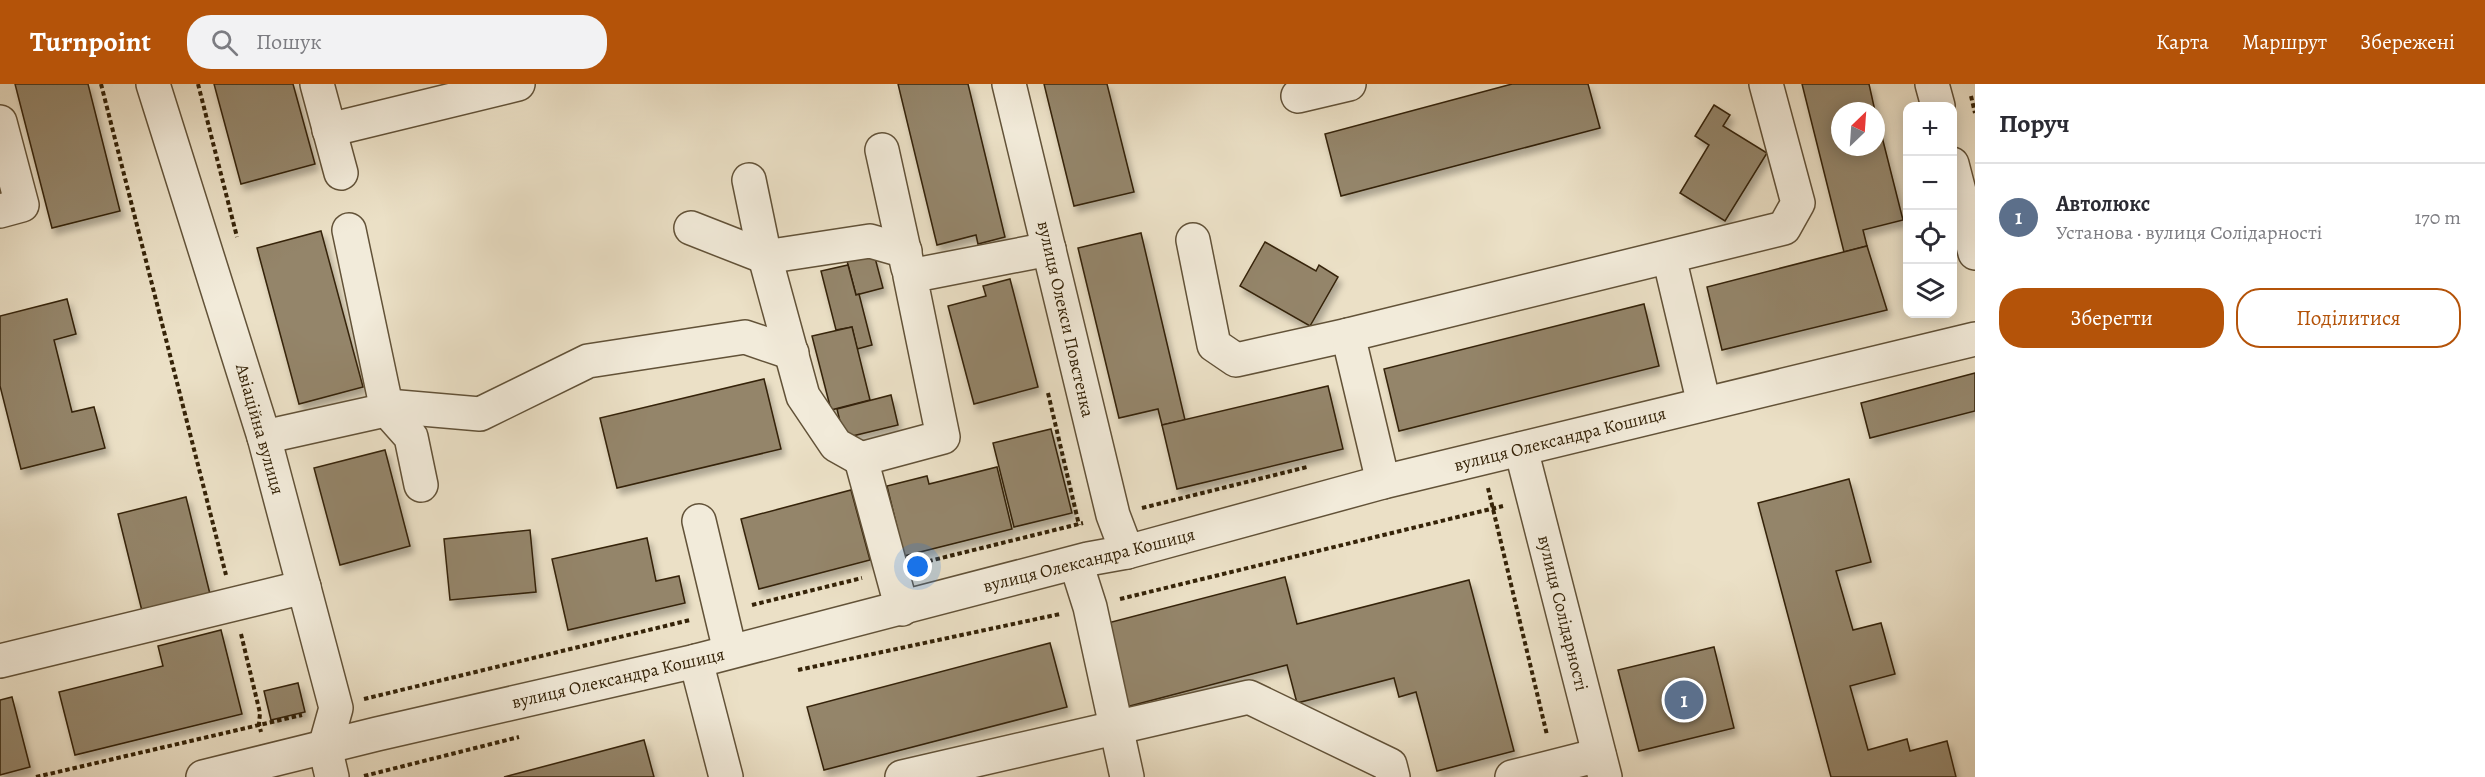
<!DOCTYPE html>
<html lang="uk">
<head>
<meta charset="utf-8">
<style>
	:root { --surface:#fff; --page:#f2f2f3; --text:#2b2b33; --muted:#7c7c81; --line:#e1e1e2; --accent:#b45309 }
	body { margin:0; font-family:Alegreya,serif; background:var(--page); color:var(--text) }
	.controls { position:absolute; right:18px; top:18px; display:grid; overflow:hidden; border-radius:12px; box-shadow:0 3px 15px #0003 }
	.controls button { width:54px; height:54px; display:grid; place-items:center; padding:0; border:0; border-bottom:2px solid var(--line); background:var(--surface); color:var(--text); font:30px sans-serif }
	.compass { position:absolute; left:1831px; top:18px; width:54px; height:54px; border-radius:50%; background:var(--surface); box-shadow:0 3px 15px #0003; rotate:25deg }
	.you { position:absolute; left:918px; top:483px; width:21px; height:21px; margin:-15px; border:4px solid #fff; border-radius:50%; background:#1a73e8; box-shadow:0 0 0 9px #1a73e833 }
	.badge { display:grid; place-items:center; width:39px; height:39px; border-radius:50%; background:var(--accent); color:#fff; font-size:20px; font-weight:700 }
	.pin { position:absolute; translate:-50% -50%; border:3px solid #fff; box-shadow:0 2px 6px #0006 }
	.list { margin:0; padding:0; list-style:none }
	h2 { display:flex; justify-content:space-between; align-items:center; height:78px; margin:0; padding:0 24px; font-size:26px }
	h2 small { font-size:20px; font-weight:400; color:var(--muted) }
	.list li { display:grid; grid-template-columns:39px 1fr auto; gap:18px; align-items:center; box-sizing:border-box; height:108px; padding:0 24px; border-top:2px solid var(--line) }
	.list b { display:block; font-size:22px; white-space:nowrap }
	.list p { margin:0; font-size:20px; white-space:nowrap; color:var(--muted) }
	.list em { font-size:20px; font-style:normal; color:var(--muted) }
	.actions { display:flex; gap:12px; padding:18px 24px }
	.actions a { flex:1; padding:14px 0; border:2px solid var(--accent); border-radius:24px; text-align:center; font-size:21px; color:var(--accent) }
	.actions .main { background:var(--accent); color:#fff }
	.icon { flex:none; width:33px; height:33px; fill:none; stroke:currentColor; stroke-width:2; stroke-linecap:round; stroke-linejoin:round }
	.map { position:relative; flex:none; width:1975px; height:693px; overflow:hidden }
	header { display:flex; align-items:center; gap:36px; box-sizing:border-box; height:84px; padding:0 30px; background:var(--accent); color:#fff }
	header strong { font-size:28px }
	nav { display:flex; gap:33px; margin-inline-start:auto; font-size:21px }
	.search { width:420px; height:54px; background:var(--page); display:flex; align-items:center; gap:15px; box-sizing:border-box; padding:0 21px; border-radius:24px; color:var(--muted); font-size:22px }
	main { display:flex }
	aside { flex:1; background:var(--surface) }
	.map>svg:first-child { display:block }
	.building { fill:#94856b; stroke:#352308; stroke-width:1.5; filter:url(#shadow) }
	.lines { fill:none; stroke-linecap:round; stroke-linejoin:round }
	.minor-casing { stroke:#625238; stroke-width:36 }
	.path { stroke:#352308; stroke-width:4; stroke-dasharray:4.5 3; stroke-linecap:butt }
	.minor { stroke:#f2ebda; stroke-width:33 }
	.labels { text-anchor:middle; stroke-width:4.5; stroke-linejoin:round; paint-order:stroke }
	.street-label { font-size:18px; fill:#352308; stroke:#f2ebda }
</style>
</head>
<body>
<header>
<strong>Turnpoint</strong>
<div class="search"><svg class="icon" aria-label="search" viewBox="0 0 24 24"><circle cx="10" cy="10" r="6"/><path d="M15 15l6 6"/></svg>Пошук</div>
<nav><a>Карта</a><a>Маршрут</a><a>Збережені</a></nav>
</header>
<main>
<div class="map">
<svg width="1975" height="693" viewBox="0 0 1975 693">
	<defs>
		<filter id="shadow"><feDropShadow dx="3.5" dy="6" stdDeviation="3" flood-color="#0004"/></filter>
	</defs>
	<rect width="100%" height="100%" fill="#ebe0c6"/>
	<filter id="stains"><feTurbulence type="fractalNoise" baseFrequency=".00333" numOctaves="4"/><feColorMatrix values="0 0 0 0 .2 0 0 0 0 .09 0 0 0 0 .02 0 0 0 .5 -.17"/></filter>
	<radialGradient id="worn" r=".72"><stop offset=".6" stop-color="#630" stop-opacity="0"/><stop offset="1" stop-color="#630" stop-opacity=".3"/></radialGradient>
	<g class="building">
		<path d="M15 0H88L120 127 52 144Z"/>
		<path d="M214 0H293L315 80 241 100Z"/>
		<path d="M898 0H968L1005 153 978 160 976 151 937 161Z"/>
		<path d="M1044 0H1107L1134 108 1074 122Z"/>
		<path d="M1512 0H1588L1600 44 1341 112 1325 50Z"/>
		<path d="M1802 0H1869L1875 27H1840V63H1876V29L1903 136 1863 146 1867 162 1844 168Z"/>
		<path d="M1714 21 1730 31 1723 42 1767 69 1725 137 1680 109 1709 61 1695 52Z"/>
		<path d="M321 147 363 303 299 320 257 164Z"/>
		<path d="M1141 149 1185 336 1162 341 1158 325 1119 334 1078 164Z"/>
		<path d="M1265 158 1316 187 1319 181 1338 193 1310 242 1240 202Z"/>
		<path d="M1867 162 1887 226 1722 266 1707 203Z"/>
		<path d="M874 170 883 204 856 211 847 177Z"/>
		<path d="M848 181 856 211 859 210 872 261 857 265 852 243 836 246 821 187Z"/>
		<path d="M1010 195 1038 303 974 320 948 222 986 212 983 202Z"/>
		<path d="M67 215 76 250 54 256 72 328 94 323 105 364 21 385 0 302V232Z"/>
		<path d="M1644 220 1659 282 1399 347 1384 285Z"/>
		<path d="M852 243 870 316 831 326 812 252Z"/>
		<path d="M1975 289V327L1870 354 1861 319Z"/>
		<path d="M764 295 781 365 617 404 600 334Z"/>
		<path d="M1328 302 1343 365 1177 405 1162 341Z"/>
		<path d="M891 311 898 341 844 354 837 325Z"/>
		<path d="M1051 345 1072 429 1014 443 993 359Z"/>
		<path d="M385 366 410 462 340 481 314 384Z"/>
		<path d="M997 383 1012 445 904 472 887 402 927 392 929 400Z"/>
		<path d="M1849 395 1871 478 1836 487 1853 546 1881 539 1895 590 1850 602 1868 666 1907 655 1910 667 1947 657 1956 693H1831L1758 419Z"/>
		<path d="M851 406 870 476 759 505 741 435Z"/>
		<path d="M186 413 210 510 142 527 118 430Z"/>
		<path d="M530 446 536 508 450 516 444 455Z"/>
		<path d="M647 454 656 497 679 492 685 519 568 546 552 475Z"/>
		<path d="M1285 493 1297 540 1469 496 1514 667 1437 687 1416 608 1399 613 1394 594 1297 619 1287 581 1126 623 1104 540Z"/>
		<path d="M221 546 242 630 75 671 59 608 163 582 158 562Z"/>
		<path d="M1050 559 1067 623 824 686 807 623Z"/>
		<path d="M1714 563 1734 644 1639 667 1618 586Z"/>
		<path d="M298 599 305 628 271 636 264 607Z"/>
		<path d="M12 613 30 683 0 691V616Z"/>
		<path d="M644 656 654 693H504Z"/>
	</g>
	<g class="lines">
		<g class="minor-casing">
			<g id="minor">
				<path d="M153 0 264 353 336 624 325 663 332 693"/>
				<path d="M317 0 341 89"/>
				<path d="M1009 0 1113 431 1127 468"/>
				<path d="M1932 0 1938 22"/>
				<path d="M1298 12 1349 0"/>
				<path d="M0 38 22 121 0 127"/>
				<path d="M329 46 518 0"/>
				<path d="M882 66 908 184"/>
				<path d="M1952 80 1975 169"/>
				<path d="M749 96 765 173 803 312 836 361 861 375"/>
				<path d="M691 144 765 173 870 157 905 167"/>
				<path d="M349 146 387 326 411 353 421 401"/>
				<path d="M1193 156 1214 261 1236 276 1348 251"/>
				<path d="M1669 173 1704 320"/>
				<path d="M264 353 399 323 480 330 588 277 745 253 792 269"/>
				<path d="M1521 365 1605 693"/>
				<path d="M1383 398 1348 251 1784 144 1798 119 1766 0"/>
				<path d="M699 437 730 567"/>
				<path d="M1076 479 1090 523 1127 693"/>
				<path d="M902 525 861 375 943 353 910 192 1049 165"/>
				<path d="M0 577 304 503"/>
				<path d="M696 577 726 693"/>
				<path d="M203 693 377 650 696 577 1088 475 1127 468 1383 398 1975 255"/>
				<path d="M902 693 1249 613 1390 681 1393 693"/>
				<path d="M1512 693 1599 671"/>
			</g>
		</g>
		<g class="path">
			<path d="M101 0 226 491"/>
			<path d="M198 0 237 153"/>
			<path d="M1971 12 1975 29"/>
			<path d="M1048 309 1079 441"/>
			<path d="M1488 404 1547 651"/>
			<path d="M1142 424 1307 383"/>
			<path d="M921 479 1083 439"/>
			<path d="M1120 515 1503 422"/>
			<path d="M752 521 862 494"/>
			<path d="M241 550 260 629 259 640 261 648"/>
			<path d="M798 586 1060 530"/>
			<path d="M364 615 690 536"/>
			<path d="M364 692 519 653"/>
			<path d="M36 693 302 631"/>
		</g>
		<use href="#minor" class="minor"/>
	</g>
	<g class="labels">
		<g class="street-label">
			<text transform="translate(1066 235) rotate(77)" y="6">вулиця Олекси Повстенка</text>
			<text transform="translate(260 345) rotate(74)" y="6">Авіаційна вулиця</text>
			<text transform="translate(1560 355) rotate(-14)" y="6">вулиця Олександра Кошиця</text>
			<text transform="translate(1089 476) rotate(-14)" y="6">вулиця Олександра Кошиця</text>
			<text transform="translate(1563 529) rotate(76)" y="6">вулиця Солідарності</text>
			<text transform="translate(618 594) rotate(-13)" y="6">вулиця Олександра Кошиця</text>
		</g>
	</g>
	<rect width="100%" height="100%" filter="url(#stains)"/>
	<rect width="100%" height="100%" fill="url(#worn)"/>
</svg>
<div class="controls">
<button>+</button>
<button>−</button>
<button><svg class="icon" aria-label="locate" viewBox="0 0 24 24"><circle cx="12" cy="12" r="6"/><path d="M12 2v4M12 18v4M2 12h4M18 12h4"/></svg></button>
<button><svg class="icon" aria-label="layers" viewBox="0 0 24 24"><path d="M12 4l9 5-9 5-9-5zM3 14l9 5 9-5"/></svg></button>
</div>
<svg class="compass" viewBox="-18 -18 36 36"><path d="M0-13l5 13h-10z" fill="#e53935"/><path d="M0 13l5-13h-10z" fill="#7c7c81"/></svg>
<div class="you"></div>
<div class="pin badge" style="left:1684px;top:616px;background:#5c6f8a">1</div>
</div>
<aside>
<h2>Поруч<small></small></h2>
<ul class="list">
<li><span class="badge" style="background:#5c6f8a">1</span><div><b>Автолюкс</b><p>Установа · вулиця Солідарності</p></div><em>170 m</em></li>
</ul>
<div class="actions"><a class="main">Зберегти</a><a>Поділитися</a></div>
</aside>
</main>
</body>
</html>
